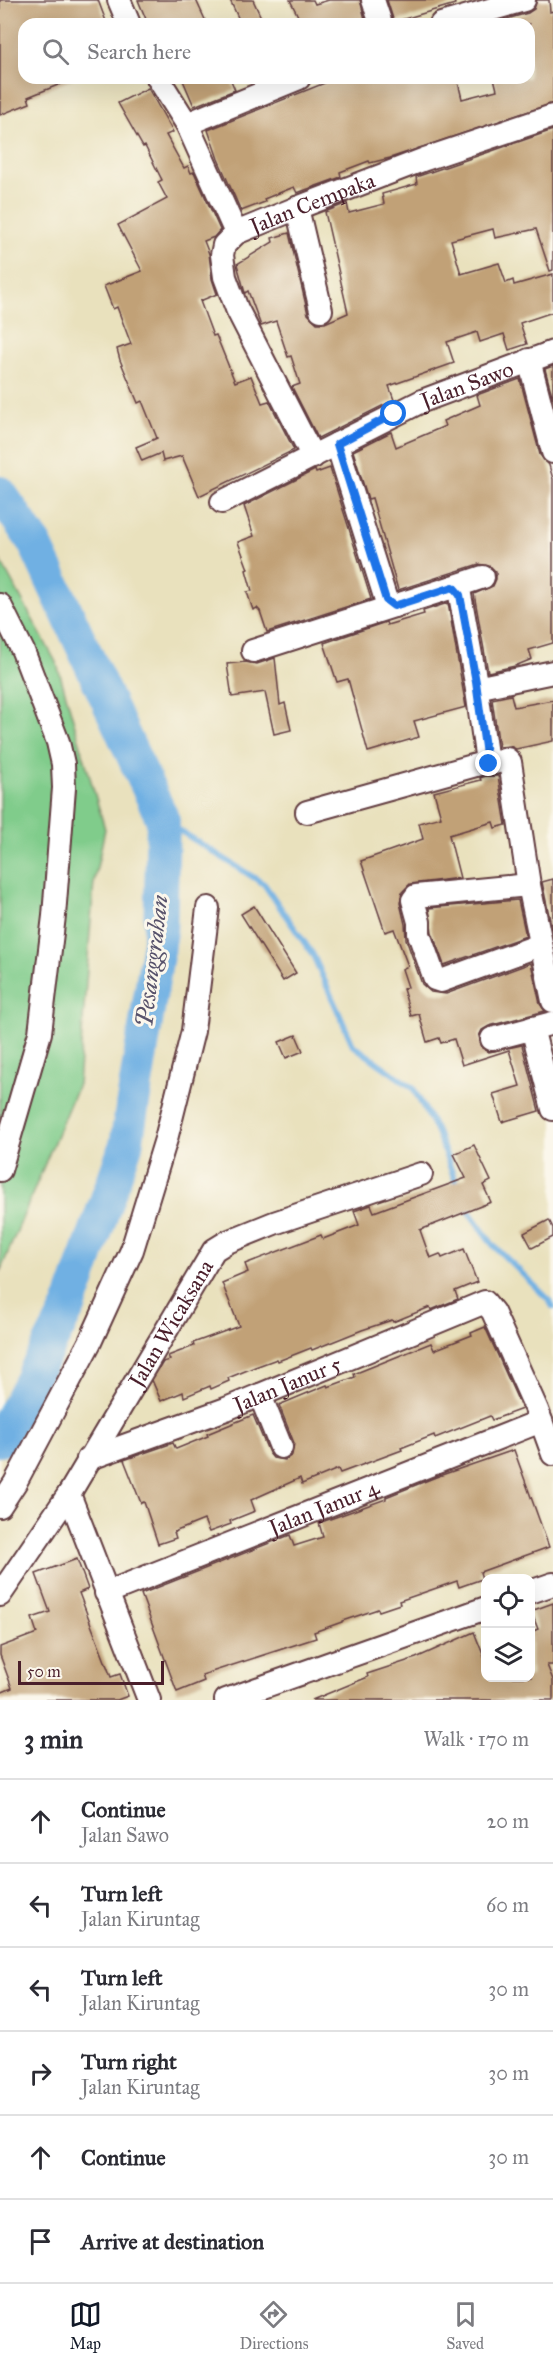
<!DOCTYPE html>
<html lang="en">
<head>
<meta charset="utf-8">
<style>
	:root { --surface:#fff; --page:#f2f2f3; --text:#2b2b33; --muted:#7c7c81; --line:#e1e1e2; --accent:#111827 }
	body { margin:0; font-family:"IM FELL Great Primer",serif; background:var(--page); color:var(--text) }
	.controls { position:absolute; right:18px; bottom:18px; display:grid; overflow:hidden; border-radius:12px; box-shadow:0 6px 24px #0002 }
	.controls button { width:54px; height:54px; display:grid; place-items:center; padding:0; border:0; border-bottom:2px solid var(--line); background:var(--surface); color:var(--text); font:30px sans-serif }
	.scale { position:absolute; left:18px; bottom:15px; width:146px; box-sizing:border-box; padding-left:6px; border:3px solid #4a1f2b; border-top:0; font-size:16px; line-height:21px; white-space:nowrap; color:#4a1f2b; -webkit-text-stroke:4px #fbf7ec; paint-order:stroke }
	.stop { position:absolute; width:18px; height:18px; margin:-14px; border:4px solid #1a73e8; border-radius:50%; background:#fff }
	.stop.end { background:#1a73e8; border-color:#fff; box-shadow:0 2px 6px #0008 }
	.list { margin:0; padding:0; list-style:none }
	h2 { display:flex; justify-content:space-between; align-items:center; height:78px; margin:0; padding:0 24px; font-size:26px }
	h2 small { font-size:20px; font-weight:400; color:var(--muted) }
	.list li { display:grid; grid-template-columns:39px 1fr auto; gap:18px; align-items:center; box-sizing:border-box; height:84px; padding:0 24px; border-top:2px solid var(--line) }
	.list b { display:block; font-size:22px; white-space:nowrap }
	.list p { margin:0; font-size:20px; white-space:nowrap; color:var(--muted) }
	.list em { font-size:20px; font-style:normal; color:var(--muted) }
	.icon { flex:none; width:33px; height:33px; fill:none; stroke:currentColor; stroke-width:2; stroke-linecap:round; stroke-linejoin:round }
	.map { position:relative; flex:none; width:553px; height:1700px; overflow:hidden }
	.search { position:absolute; background:var(--surface); box-shadow:0 6px 24px #0002; left:18px; right:18px; top:18px; height:66px; display:flex; align-items:center; gap:15px; box-sizing:border-box; padding:0 21px; border-radius:18px; color:var(--muted); font-size:22px }
	.sheet { height:582px; background:var(--surface) }
	nav { display:flex; justify-content:space-around; align-items:center; box-sizing:border-box; height:84px; border-top:2px solid var(--line); background:var(--surface); font-size:16px; color:var(--muted) }
	nav a { display:grid; justify-items:center; gap:3px }
	nav .on { color:var(--accent) }
	.map>svg:first-child { display:block }
	.green { fill:#80cc8b; stroke:#65765b; stroke-width:1.5 }
	.lines { fill:none; stroke-linecap:round; stroke-linejoin:round }
	.stream { stroke:#70b0e3; stroke-width:6 }
	.river { stroke:#70b0e3; stroke-width:34 }
	.building { fill:#c1a177 }
	.minor-casing { stroke:#623c41; stroke-width:26 }
	.minor { stroke:#fff; stroke-width:22 }
	.route { stroke:#1a73e8; stroke-width:8 }
	.labels { text-anchor:middle; stroke-width:6; stroke-linejoin:round; paint-order:stroke }
	.street-label { font-size:22px; fill:#4a1f2b; stroke:#fbf7ec }
	.water-label { font-size:24px; font-style:italic; fill:#57526b; stroke:#fbf7ec }
</style>
</head>
<body>
<div class="map">
<svg width="553" height="1700" viewBox="0 0 553 1700">
	<rect width="100%" height="100%" fill="#fbf7ec"/>
	<filter id="ink" filterUnits="userSpaceOnUse"><feTurbulence type="fractalNoise" baseFrequency=".0167" numOctaves="2"/><feDisplacementMap in="SourceGraphic" scale="12" xChannelSelector="R" yChannelSelector="G"/><feConvolveMatrix kernelMatrix="1 2 1 2 8 2 1 2 1" color-interpolation-filters="sRGB"/></filter>
	<filter id="wash" filterUnits="userSpaceOnUse"><feTurbulence type="fractalNoise" baseFrequency=".008" numOctaves="4" result="noise"/><feDisplacementMap in="SourceGraphic" scale="24" xChannelSelector="R" yChannelSelector="G"/><feGaussianBlur stdDeviation="1.35" result="paint"/><feColorMatrix in="noise" values="0 0 0 0 0 0 0 0 0 0 0 0 0 0 0 0 0 1.4 0 .05"/><feComposite in="paint" operator="in"/></filter>
	<g filter="url(#wash)">
		<rect width="100%" height="100%" fill="#e9e1bd"/>
		<path class="green" d="M0 560 57 664 105 829 94 882 78 1084 0 1272Z"/>
		<g class="lines">
			<g class="stream">
				<path d="M163 820 264 884 313 955 353 1045 413 1088 437 1132 458 1188"/>
				<path d="M465 1206 493 1245 549 1300 553 1307"/>
			</g>
			<path class="river" d="M0 493 35 544 163 820 160 936 126 1145 69 1307 0 1440"/>
		</g>
		<g id="blocks">
			<g class="building">
				<path d="M0 0H98L107 24H24V78L73 79 28 97 30 103 0 115Z"/>
				<path d="M138 0H196L207 24H148Z"/>
				<path d="M230 0H253L264 24H241Z"/>
				<path d="M290 0H313L315 4 329 0H360L365 19 350 24H302Z"/>
				<path d="M387 0H454L455 4 394 22Z"/>
				<path d="M537 0H549L550 12 553 11V103L390 158 370 163 369 161 340 172 341 177 297 193 294 187 264 199 265 202 241 211 218 159 208 130 337 78H457L462 99 497 90 494 78H529V24H490L528 13 534 9Z"/>
				<path d="M182 78H230L235 90 194 106Z"/>
				<path d="M148 88 173 132 166 135 184 168 188 166 191 173 194 172 220 230 214 237 204 241 209 254 212 279 217 294 200 301 213 336 216 335 235 382 251 376 262 403 269 401 294 450 199 496 182 456 163 461 161 453 142 461 136 447 157 438 142 401 138 403 120 360 117 349 131 344 117 307 113 309 104 286 142 271 118 225 167 199 158 182 162 180 145 146 143 147 118 103Z"/>
				<path d="M553 130V270L550 271 536 229 495 238 493 229 451 240 461 274 499 263 506 283 513 280 514 285 553 274V312L520 323 527 344 509 350 504 334 480 342 477 332 447 342 454 363 389 386 394 400 318 438 292 387 300 384 291 356 288 357 276 321 261 326 248 291 245 293 237 264 273 242 272 238 289 233 308 314 317 323H325L348 313 325 212 347 203 349 213 384 204 382 194 417 184 416 177Z"/>
				<path d="M553 366V399L545 369Z"/>
				<path d="M520 379 540 455 549 465 553 479V643L529 650 532 659 515 666 488 672 474 594 493 586 496 579V572L491 567 479 564 398 590 372 498 368 499 353 451 391 432 396 447 445 426 443 421 480 405 477 395Z"/>
				<path d="M330 468 371 599 267 632 260 611 257 608 253 610 247 592 252 591 246 570 248 569 238 542 254 536 244 506 315 470 316 473Z"/>
				<path d="M448 603 466 707 414 721 419 737 368 752 348 679 337 682 324 643 386 622 387 625 424 614 423 611Z"/>
				<path d="M275 658 280 705 285 703 291 730 274 734 265 692 232 697 227 664 245 662 257 664Z"/>
				<path d="M511 695 514 707 553 700V741L516 749 510 746 499 747 492 699Z"/>
				<path d="M486 776H498L506 825 495 828 493 822 449 835 460 878 410 884 402 892 400 903 405 924 406 939 422 984 431 992 446 994 531 963 540 1004 545 1011 489 1026 482 1030 479 1036 482 1048 489 1052 522 1045 539 1111 502 1122 493 1094 520 1086 509 1050 462 1065 454 1039 441 1043 439 1038 427 1042 419 1014 411 1016 403 989 408 987 402 969 408 966 394 929 385 932 361 861 423 839 419 823 441 817 434 792 481 780 480 778Z"/>
				<path d="M553 879V934L542 882Z"/>
				<path d="M518 900 526 936 444 965 432 932 429 908Z"/>
				<path d="M254 906 296 973 283 981 241 914Z"/>
				<path d="M296 1035 303 1051 286 1058 279 1042Z"/>
				<path d="M474 1145 491 1181 483 1185 491 1202 420 1230 430 1258 440 1254 442 1258 464 1249 477 1282 455 1291 458 1299 431 1310 430 1307 393 1322 392 1320 362 1330 312 1350 311 1348 278 1361 277 1359 255 1367 228 1378 229 1381 211 1389 210 1386 184 1397 183 1392 161 1401 152 1380 163 1362 170 1360 168 1356 194 1346 193 1343 239 1326 222 1283 248 1272 245 1264 321 1235 323 1239 359 1225 354 1211 371 1205 374 1212 466 1178 454 1154Z"/>
				<path d="M549 1220 553 1228V1237L532 1248 524 1233Z"/>
				<path d="M485 1327 522 1409 492 1420 490 1416 435 1438 434 1435 401 1448 402 1450 340 1473 338 1469 302 1484 300 1478 251 1500 255 1511 230 1521 231 1524 209 1532 204 1520 174 1532 176 1538 158 1544 144 1502 141 1503 124 1460 173 1443 176 1449 208 1436 207 1434 253 1415 269 1453 273 1458 285 1460 292 1455 294 1443 279 1405 327 1385 328 1387 355 1377 354 1374 431 1343 434 1350 472 1335 471 1333Z"/>
				<path d="M514 1450 549 1547 480 1572 482 1579 459 1587 457 1581 399 1601 400 1604 379 1611 378 1609 342 1621V1622L314 1632 316 1638 202 1675 204 1681 177 1692 141 1594 290 1535 294 1546 323 1537 319 1523 386 1499V1497L436 1477Z"/>
				<path d="M77 1559 88 1589 79 1593 111 1677 120 1674 128 1696 117 1700H0V1693L12 1688 0 1655V1647L37 1633 32 1618 50 1612 36 1574Z"/>
				<path d="M553 1603V1665H547L553 1680V1700H312L368 1677 367 1674 416 1658 474 1632 486 1662V1677H531V1632L538 1629 531 1611Z"/>
			</g>
		</g>
	</g>
	<g filter="url(#ink)">
		<use href="#blocks" fill-opacity="0" stroke="#623c41" stroke-width="1.5"/>
		<g class="lines">
			<g class="minor-casing">
				<g id="minor">
					<path d="M119 0 129 24"/>
					<path d="M373 0 381 24"/>
					<path d="M441 24 524 0"/>
					<path d="M158 78 187 124 236 233"/>
					<path d="M187 124 299 78"/>
					<path d="M297 208 321 310"/>
					<path d="M529 360 553 452"/>
					<path d="M337 444 386 600 394 606"/>
					<path id="s1" d="M313 457 237 309 225 277 222 255 224 245 236 233 297 208 425 159 553 116"/>
					<path id="s2" d="M222 502 422 401 553 352"/>
					<path d="M453 587 483 577"/>
					<path d="M0 605 23 651 58 742 63 764 64 788 54 916 40 1033 0 1170"/>
					<path d="M253 651 453 587 460 595 476 683 486 686 553 672"/>
					<path d="M476 683 487 762 491 764 507 759 510 762 529 885 553 1001"/>
					<path d="M307 812 487 762"/>
					<path d="M529 885 416 896 413 900 419 922V934L435 979 441 981 540 945"/>
					<path d="M532 1028 553 1109"/>
					<path d="M492 1039 553 1023"/>
					<path d="M260 1395 281 1447"/>
					<path id="s3" d="M88 1459 226 1409 485 1302 493 1312 537 1410 553 1454"/>
					<path d="M69 1494 149 1700"/>
					<path d="M0 1506 15 1483 90 1342 132 1250 166 1139 193 1031 208 908"/>
					<path d="M530 1592 553 1584"/>
					<path id="s4" d="M106 1593 541 1421"/>
					<path id="s5" d="M0 1595 69 1494 214 1250 227 1242 274 1223 421 1174"/>
					<path d="M226 1700 486 1608"/>
				</g>
			</g>
			<use href="#minor" class="minor"/>
		</g>
	</g>
	<g class="lines" filter="url(#ink)">
		<path class="route" d="M394 414 337 444 386 600 394 606 453 587 460 595 476 682 487 762 489 764"/>
	</g>
	<g class="labels">
		<g class="street-label">
			<text dy="8" stroke="none"><textPath href="#s1" startOffset="332">Jalan Cempaka</textPath></text>
			<text dy="8" stroke="none"><textPath href="#s2" startOffset="272">Jalan Sawo</textPath></text>
			<text dy="8" stroke="none"><textPath href="#s5" startOffset="321">Jalan Wicaksana</textPath></text>
			<text dy="8" stroke="none"><textPath href="#s3" startOffset="213">Jalan Janur 5</textPath></text>
			<text dy="8" stroke="none"><textPath href="#s4" startOffset="234">Jalan Janur 4</textPath></text>
		</g>
		<g class="water-label">
			<text transform="translate(152 961) rotate(-83)" y="8">Pesanggrahan</text>
		</g>
	</g>
</svg>
<div class="controls">
<button><svg class="icon" aria-label="locate" viewBox="0 0 24 24"><circle cx="12" cy="12" r="6"/><path d="M12 2v4M12 18v4M2 12h4M18 12h4"/></svg></button>
<button><svg class="icon" aria-label="layers" viewBox="0 0 24 24"><path d="M12 4l9 5-9 5-9-5zM3 14l9 5 9-5"/></svg></button>
</div>
<div class="scale">50 m</div>
<div class="stop" style="left:394px;top:414px"></div>
<div class="stop end" style="left:489px;top:764px"></div>
<div class="search"><svg class="icon" aria-label="search" viewBox="0 0 24 24"><circle cx="10" cy="10" r="6"/><path d="M15 15l6 6"/></svg>Search here</div>
</div>
<section class="sheet">
<h2>3 min<small>Walk · 170 m</small></h2>
<ul class="list">
<li><svg class="icon" aria-label="ahead" viewBox="0 0 24 24"><path d="M12 20V5M6 11l6-6 6 6"/></svg><div><b>Continue</b><p>Jalan Sawo</p></div><em>20 m</em></li>
<li><svg class="icon" aria-label="left" viewBox="0 0 24 24"><path d="M17 20v-9H6M10 6l-5 5 5 5"/></svg><div><b>Turn left</b><p>Jalan Kiruntag</p></div><em>60 m</em></li>
<li><svg class="icon" aria-label="left" viewBox="0 0 24 24"><path d="M17 20v-9H6M10 6l-5 5 5 5"/></svg><div><b>Turn left</b><p>Jalan Kiruntag</p></div><em>30 m</em></li>
<li><svg class="icon" aria-label="right" viewBox="0 0 24 24"><path d="M7 20v-9h11M14 6l5 5-5 5"/></svg><div><b>Turn right</b><p>Jalan Kiruntag</p></div><em>30 m</em></li>
<li><svg class="icon" aria-label="ahead" viewBox="0 0 24 24"><path d="M12 20V5M6 11l6-6 6 6"/></svg><div><b>Continue</b></div><em>30 m</em></li>
<li><svg class="icon" aria-label="arrive" viewBox="0 0 24 24"><path d="M6 21V4h12l-3 4 3 4H6"/></svg><div><b>Arrive at destination</b></div></li>
</ul>
</section>
<nav>
<a class="on"><svg class="icon" aria-label="map" viewBox="0 0 24 24"><path d="M3 6l6-2 6 2 6-2v14l-6 2-6-2-6 2zM9 4v14M15 6v14"/></svg>Map</a>
<a><svg class="icon" aria-label="directions" viewBox="0 0 24 24"><path d="M12 3l9 9-9 9-9-9zM9 14v-3h6M13 9l2 2-2 2"/></svg>Directions</a>
<a><svg class="icon" aria-label="saved" viewBox="0 0 24 24"><path d="M7 4h10v16l-5-4-5 4z"/></svg>Saved</a>
</nav>
</body>
</html>
